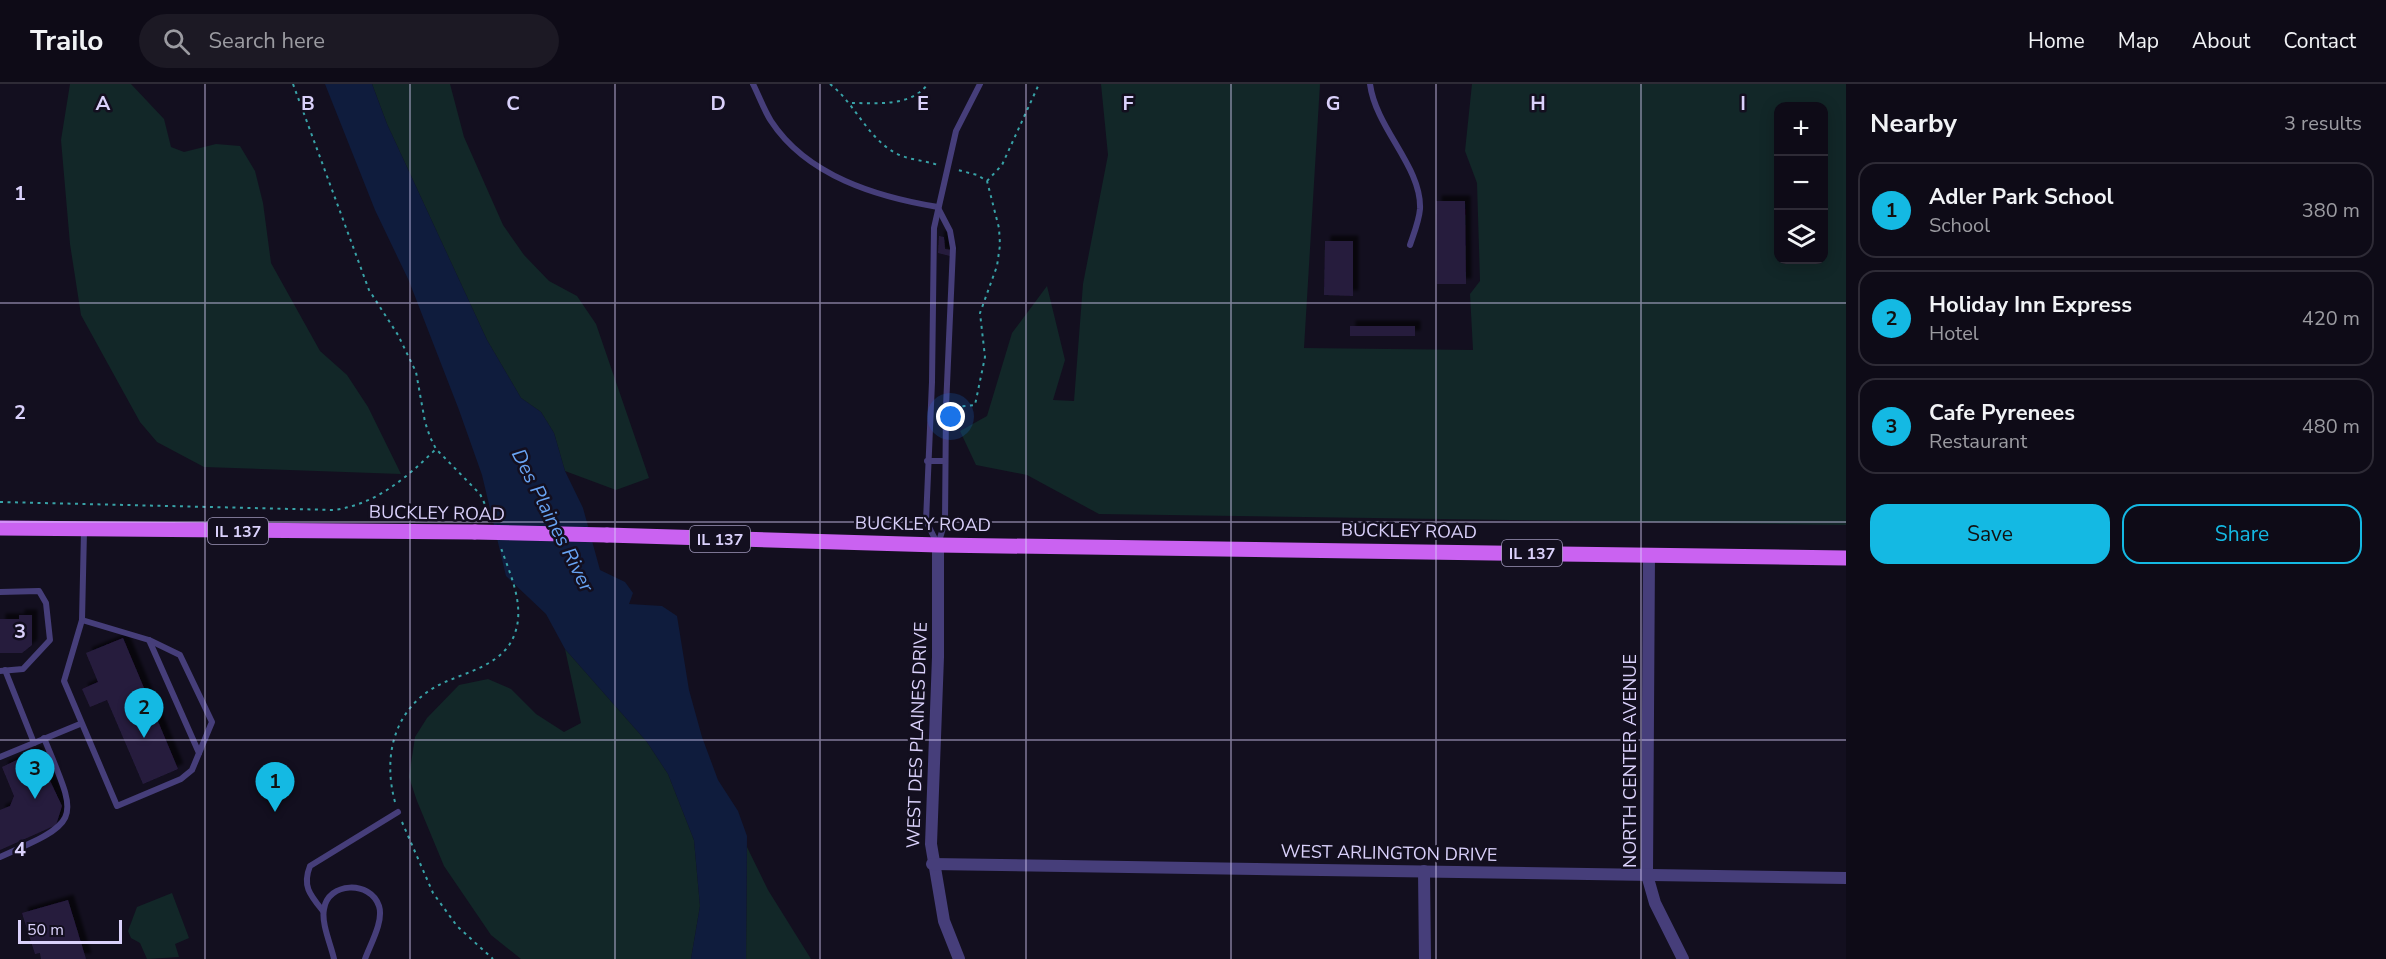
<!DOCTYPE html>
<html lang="en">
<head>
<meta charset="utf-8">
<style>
	:root { --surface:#0e0b17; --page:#1c1924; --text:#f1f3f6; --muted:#9b9ba1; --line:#2e2b36; --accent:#14b9e3 }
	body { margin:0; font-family:"Nunito Sans",sans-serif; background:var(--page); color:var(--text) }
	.controls { position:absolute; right:18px; top:18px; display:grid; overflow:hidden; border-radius:12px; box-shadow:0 3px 15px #0003 }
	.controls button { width:54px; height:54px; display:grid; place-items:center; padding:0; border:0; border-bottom:2px solid var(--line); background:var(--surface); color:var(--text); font:30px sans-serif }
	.scale { position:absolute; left:18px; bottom:15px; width:104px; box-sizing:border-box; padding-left:6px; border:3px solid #dad1fb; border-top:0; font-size:16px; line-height:21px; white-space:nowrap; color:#dad1fb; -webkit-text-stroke:4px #130f1f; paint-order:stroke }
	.you { position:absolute; left:951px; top:333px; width:21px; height:21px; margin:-15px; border:4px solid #fff; border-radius:50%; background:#1a73e8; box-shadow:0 0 0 9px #1a73e833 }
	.badge { display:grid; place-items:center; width:39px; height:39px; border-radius:50%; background:var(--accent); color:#111; font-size:20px; font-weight:700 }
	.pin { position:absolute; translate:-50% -50px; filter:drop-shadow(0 2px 3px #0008) }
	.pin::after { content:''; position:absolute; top:32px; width:21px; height:18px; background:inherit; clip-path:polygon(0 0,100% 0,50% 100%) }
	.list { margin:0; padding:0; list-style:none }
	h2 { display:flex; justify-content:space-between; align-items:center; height:78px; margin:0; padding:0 24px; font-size:26px }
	h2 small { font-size:20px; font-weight:400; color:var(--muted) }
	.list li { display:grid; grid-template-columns:39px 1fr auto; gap:18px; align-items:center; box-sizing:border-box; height:96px; margin:0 12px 12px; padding:0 12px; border:2px solid var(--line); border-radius:18px }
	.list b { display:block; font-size:22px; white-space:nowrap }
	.list p { margin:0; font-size:20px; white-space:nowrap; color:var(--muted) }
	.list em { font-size:20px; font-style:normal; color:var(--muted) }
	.actions { display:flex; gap:12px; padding:18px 24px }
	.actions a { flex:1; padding:14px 0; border:2px solid var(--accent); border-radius:18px; text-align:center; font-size:21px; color:var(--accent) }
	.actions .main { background:var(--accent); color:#111 }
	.icon { flex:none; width:33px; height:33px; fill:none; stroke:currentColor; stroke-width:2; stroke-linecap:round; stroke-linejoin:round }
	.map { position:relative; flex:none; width:1846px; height:875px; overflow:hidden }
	header { display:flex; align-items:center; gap:36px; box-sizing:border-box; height:84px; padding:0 30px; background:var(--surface); border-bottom:2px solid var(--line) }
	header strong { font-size:28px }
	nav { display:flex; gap:33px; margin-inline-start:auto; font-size:21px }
	.search { width:420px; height:54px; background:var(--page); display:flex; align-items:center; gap:15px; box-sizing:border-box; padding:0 21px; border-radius:33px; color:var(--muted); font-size:22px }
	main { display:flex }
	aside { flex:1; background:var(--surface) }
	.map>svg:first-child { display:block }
	.green { fill:#122728; fill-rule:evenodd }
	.water { fill:#0f1c3d }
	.building { fill:#271c3e; filter:url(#shadow) }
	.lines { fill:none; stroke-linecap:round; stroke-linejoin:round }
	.path { stroke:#38a2a7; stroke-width:2; stroke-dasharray:3 4.5; stroke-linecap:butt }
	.lane { stroke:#463e7a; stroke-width:6 }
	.street { stroke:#463e7a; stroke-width:12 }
	.primary { stroke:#ca62f1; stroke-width:15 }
	.primary-bridge { stroke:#ca62f1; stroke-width:15 }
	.grid { fill:none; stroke:#dad1fb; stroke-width:1.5; stroke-opacity:0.55 }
	.labels { text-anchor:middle; stroke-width:5; stroke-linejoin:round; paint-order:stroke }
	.shield { fill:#130f1f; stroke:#9e97b9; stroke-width:1.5 }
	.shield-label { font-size:16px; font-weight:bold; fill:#dad1fb }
	.street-label { font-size:18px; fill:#dad1fb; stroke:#130f1f }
	.water-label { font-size:20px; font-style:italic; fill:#68a3f2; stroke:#130f1f }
	.grid-label { font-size:20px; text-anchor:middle; font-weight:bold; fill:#dad1fb; stroke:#130f1f; stroke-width:5; stroke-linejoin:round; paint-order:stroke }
</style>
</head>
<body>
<header>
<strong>Trailo</strong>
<div class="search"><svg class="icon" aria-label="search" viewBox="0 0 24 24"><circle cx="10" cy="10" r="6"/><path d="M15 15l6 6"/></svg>Search here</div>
<nav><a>Home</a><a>Map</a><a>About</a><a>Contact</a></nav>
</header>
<main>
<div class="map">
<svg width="1846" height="875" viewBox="0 0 1846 875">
	<defs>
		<filter id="shadow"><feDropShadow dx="5.5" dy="-5.5" stdDeviation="1.5" flood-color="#0009"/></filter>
	</defs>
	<rect width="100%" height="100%" fill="#130f1f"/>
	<g class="green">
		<path d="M70 0H131L164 35 171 63 184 68 216 60 240 62 255 87 263 119 271 179 320 267 347 291 368 323 401 390 204 383 157 358 140 338 81 231 70 160 61 56Z"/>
		<path d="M372 0H450L464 53 503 141 524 171 549 197 577 212 596 240 649 394 616 406 565 387 554 349 541 328 521 314 487 256 387 40Z"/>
		<path d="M1101 0H1320L1304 264 1473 266 1470 210 1480 197 1477 99 1465 67 1472 0H1846V441L1099 430 1027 391 976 381 960 347 987 332 1012 249 1047 202 1065 276 1053 316 1074 317 1083 200 1108 71ZM1778 22H1824V176H1778Z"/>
		<path d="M565 565 647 658 668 690 694 756 700 822 691 875H521L491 851 444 782 417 717 409 693 415 653 427 634 459 601 488 595 511 605 536 630 564 648 581 639Z"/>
		<path d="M747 763 768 806 811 875H746Z"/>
		<path d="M172 809 189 854 175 860 179 873 147 875 140 859 131 854 128 847 137 823Z"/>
	</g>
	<path class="water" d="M325 0H372L387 40 487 256 521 314 541 328 554 349 565 387 583 424 600 486 625 498 633 509 629 520 662 522 677 532 689 606 702 653 718 696 738 727 747 752 746 875H691L700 822 694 756 668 690 647 658 565 565 546 530 506 492 482 391 459 326 409 197 375 126Z"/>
	<g class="building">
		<path d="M1436 117H1465L1466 200H1437Z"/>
		<path d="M939 152 944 153 945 165 951 166 950 172 938 169Z"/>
		<path d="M1325 157H1353V212L1324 211Z"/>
		<rect x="1350" y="242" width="65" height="10"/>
		<path d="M19 531H32V561L22 569H0V535H19Z"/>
		<path d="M123 554 178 685 143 700 107 616 90 623 82 605 98 598 86 569Z"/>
		<path d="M36 667 62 722 56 741 0 766V726L10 722 14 712 2 683Z"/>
		<path d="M68 816 86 875H41L40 869 35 870 22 829Z"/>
	</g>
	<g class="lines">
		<g class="path">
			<path d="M293 0 369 206 398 251 416 288 425 338 430 353 436 365 480 410 491 433"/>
			<path d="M830 0C857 21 869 59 902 72 913 76 926 77 938 81"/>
			<path d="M852 19C879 19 910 23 928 0"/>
			<path d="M987 97 1002 81 1039 0"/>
			<path d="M955 323 975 321 985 273 980 229 997 182 1000 161 999 144 987 97 977 91 958 86"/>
			<path d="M0 418 335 426C378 419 406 394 436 365"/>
			<path d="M395 718C382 670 395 621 443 599 469 587 505 580 515 549 525 521 510 490 501 464"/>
			<path d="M402 738 433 809 457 842 493 875"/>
		</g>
		<g class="lane">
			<path d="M753 0C759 12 764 26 771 37 807 92 877 113 938 123"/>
			<path d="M1370 0C1376 45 1422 83 1420 125 1419 137 1414 149 1410 161"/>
			<path d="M938 124 950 147 953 164 946 323 945 437 938 461"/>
			<path d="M927 377H945"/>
			<path d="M937 459 926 437 932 298 934 144 956 47 980 0"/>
			<path d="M0 508 39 507 46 519 50 556 23 585 0 587"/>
			<path d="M82 536 149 556 180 571 212 638 192 686 181 695 117 722 64 597Z"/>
			<path d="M82 536 84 447"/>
			<path d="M149 556 199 669"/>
			<path d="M5 586 34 659"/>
			<path d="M0 673 80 640"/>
			<path d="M0 773C84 736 78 737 44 654"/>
			<path d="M323 827C310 811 302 802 310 782L398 728"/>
			<path d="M334 875C331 861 321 839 324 825 328 798 370 796 379 822 384 837 370 861 365 875"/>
		</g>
		<g class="street">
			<path d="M938 461V573L931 760 944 837 959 875"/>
			<path d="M1649 471 1647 791 1655 819 1683 875"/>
			<path d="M932 780 1846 794"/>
			<path d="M1424 787 1425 875"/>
		</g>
		<g class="primary">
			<path d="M0 444 475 448"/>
			<path d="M607 451 938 461 1846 474"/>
		</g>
		<path class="primary-bridge" d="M475 448 607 451"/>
	</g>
	<path class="grid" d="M205 0V875M410 0V875M615 0V875M820 0V875M1026 0V875M1231 0V875M1436 0V875M1641 0V875M0 219H1846M0 438H1846M0 656H1846"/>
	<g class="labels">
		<g class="shield">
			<rect x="208" y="434" width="60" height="26" rx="4.5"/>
			<rect x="690" y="442" width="60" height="26" rx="4.5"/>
			<rect x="1502" y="456" width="60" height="26" rx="4.5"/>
		</g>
		<g class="shield-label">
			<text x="238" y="453">IL 137</text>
			<text x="720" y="461">IL 137</text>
			<text x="1532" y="475">IL 137</text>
		</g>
		<g class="street-label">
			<text transform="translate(437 429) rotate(1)" y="6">BUCKLEY ROAD</text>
			<text transform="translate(923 440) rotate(1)" y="6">BUCKLEY ROAD</text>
			<text transform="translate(1409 447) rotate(1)" y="6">BUCKLEY ROAD</text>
			<text transform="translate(917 651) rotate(-88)" y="6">WEST DES PLAINES DRIVE</text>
			<text transform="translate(1630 677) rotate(-90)" y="6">NORTH CENTER AVENUE</text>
			<text transform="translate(1389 769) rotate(1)" y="6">WEST ARLINGTON DRIVE</text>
		</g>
		<g class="water-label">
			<text transform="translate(553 436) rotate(63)" y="7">Des Plaines River</text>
		</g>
	</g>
	<g class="grid-label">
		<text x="103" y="26">A</text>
		<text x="308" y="26">B</text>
		<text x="513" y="26">C</text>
		<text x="718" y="26">D</text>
		<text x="923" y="26">E</text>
		<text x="1128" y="26">F</text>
		<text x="1333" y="26">G</text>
		<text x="1538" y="26">H</text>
		<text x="1743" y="26">I</text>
		<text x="20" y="116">1</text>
		<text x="20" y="335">2</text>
		<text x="20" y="554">3</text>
		<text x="20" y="772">4</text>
	</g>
</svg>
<div class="controls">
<button>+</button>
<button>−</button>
<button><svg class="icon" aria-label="layers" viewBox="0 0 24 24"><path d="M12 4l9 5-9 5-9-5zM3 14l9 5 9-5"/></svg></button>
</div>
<div class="scale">50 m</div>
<div class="you"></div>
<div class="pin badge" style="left:275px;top:728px">1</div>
<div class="pin badge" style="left:144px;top:654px">2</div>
<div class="pin badge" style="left:35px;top:715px">3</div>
</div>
<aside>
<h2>Nearby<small>3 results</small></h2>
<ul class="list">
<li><span class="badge">1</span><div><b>Adler Park School</b><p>School</p></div><em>380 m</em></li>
<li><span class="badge">2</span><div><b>Holiday Inn Express</b><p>Hotel</p></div><em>420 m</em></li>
<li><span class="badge">3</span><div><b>Cafe Pyrenees</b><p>Restaurant</p></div><em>480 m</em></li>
</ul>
<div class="actions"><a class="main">Save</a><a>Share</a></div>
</aside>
</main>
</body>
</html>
